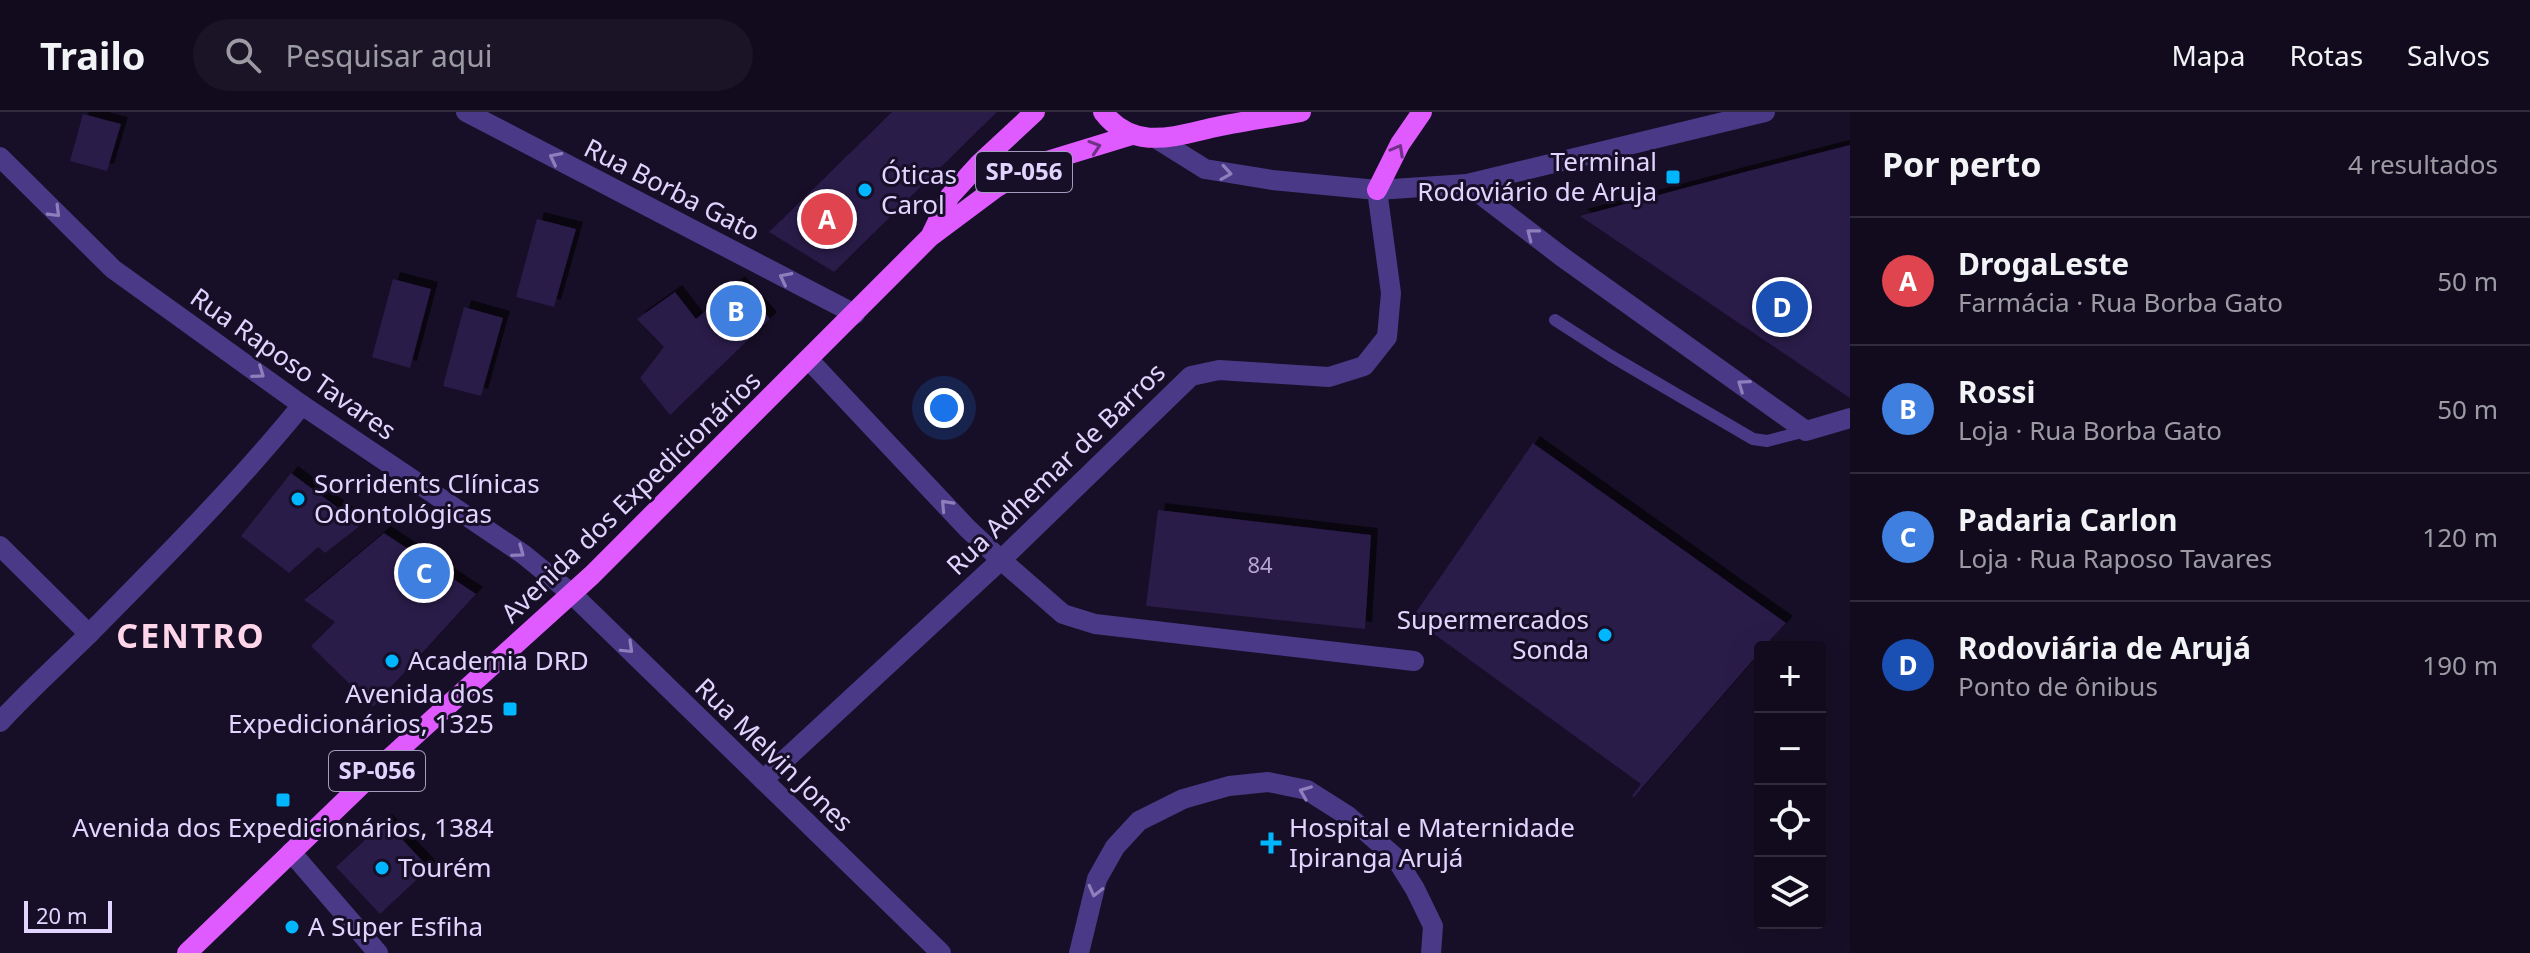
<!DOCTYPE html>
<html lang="pt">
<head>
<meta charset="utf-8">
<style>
	:root { --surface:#110b1d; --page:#1a1426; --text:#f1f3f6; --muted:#9c9ba4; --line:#302b3b; --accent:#00b6ff }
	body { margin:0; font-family:"Noto Sans",sans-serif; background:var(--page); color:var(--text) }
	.controls { position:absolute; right:24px; bottom:24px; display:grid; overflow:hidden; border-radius:8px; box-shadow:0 8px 32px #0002 }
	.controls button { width:72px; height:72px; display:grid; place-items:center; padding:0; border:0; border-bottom:2px solid var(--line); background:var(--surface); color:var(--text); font:40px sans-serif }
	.scale { position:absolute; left:24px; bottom:20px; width:88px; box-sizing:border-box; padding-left:8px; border:4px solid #e1d4ff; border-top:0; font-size:22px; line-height:28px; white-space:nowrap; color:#e1d4ff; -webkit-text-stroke:6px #170f27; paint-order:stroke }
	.you { position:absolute; left:944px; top:296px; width:28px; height:28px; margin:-20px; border:6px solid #fff; border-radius:50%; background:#1a73e8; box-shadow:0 0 0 12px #1a73e833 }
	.badge { display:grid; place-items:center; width:52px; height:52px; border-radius:50%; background:var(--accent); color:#fff; font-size:26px; font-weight:700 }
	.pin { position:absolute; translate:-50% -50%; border:4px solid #fff; box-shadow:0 2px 8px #0006 }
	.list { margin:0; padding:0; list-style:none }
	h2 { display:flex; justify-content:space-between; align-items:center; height:104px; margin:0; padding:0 32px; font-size:34px }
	h2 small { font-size:26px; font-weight:400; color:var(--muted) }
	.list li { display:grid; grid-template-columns:52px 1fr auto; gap:24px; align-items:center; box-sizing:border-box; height:128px; padding:0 32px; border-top:2px solid var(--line) }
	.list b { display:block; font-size:30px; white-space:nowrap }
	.list p { margin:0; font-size:26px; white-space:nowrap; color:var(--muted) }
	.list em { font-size:26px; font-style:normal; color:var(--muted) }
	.icon { flex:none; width:44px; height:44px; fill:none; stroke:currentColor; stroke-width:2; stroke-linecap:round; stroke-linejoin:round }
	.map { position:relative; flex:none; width:1850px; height:841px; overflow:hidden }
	header { display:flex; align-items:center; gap:48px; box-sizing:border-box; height:112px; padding:0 40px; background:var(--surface); border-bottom:2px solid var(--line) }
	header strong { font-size:38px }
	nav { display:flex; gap:44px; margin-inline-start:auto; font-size:28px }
	.search { width:560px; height:72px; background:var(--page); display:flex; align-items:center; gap:20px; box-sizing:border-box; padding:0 28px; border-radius:44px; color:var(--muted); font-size:30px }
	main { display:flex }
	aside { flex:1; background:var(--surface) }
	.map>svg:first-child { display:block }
	.building { fill:#2c1a48; filter:url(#shadow) }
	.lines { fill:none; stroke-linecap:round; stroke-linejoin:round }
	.service { stroke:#4a3986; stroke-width:12 }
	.minor { stroke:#4a3986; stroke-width:20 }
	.primary { stroke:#e05bff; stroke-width:20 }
	.oneway { stroke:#713188 }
	.oneway2 { stroke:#8e7fbc }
	.poi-dot { fill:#00b6ff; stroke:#170f27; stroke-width:3 }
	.labels { text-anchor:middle; stroke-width:6; stroke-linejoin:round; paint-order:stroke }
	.number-label { font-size:22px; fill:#b4a6d1 }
	.shield { fill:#170f27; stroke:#a499be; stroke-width:2 }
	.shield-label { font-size:24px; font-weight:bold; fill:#e1d4ff }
	.poi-label { font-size:26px; fill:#e1d4ff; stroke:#170f27; text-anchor:start }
	.street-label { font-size:26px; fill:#e1d4ff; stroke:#170f27 }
	.district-label { font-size:34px; font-weight:bold; letter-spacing:2px; fill:#ffd6e9; stroke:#170f27 }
</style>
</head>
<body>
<header>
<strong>Trailo</strong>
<div class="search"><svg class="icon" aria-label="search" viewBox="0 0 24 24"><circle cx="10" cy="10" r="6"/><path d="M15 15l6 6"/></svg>Pesquisar aqui</div>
<nav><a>Mapa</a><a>Rotas</a><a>Salvos</a></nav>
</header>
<main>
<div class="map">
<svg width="1850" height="841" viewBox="0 0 1850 841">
	<defs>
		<filter id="shadow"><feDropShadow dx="7" dy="-7" stdDeviation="0" flood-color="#0009"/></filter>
	</defs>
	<rect width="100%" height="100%" fill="#170f27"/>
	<g class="building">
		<path d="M892 0H997L834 160 769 120Z"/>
		<path d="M83 2 121 12 107 59 70 49Z"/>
		<path d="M1850 33V286L1580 104 1741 61Z"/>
		<path d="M537 107 576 117 554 195 516 185Z"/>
		<path d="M393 167 431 177 410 256 372 245Z"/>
		<path d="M738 171 770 207 670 303 640 266 664 235 637 207 675 180 696 207Z"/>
		<path d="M464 195 503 206 481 284 443 274Z"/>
		<path d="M1533 331 1786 511 1764 535H1760V540L1634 685 1632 684 1641 672 1412 506Z"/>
		<path d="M291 361 361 413 325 441 318 435 289 461 241 424Z"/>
		<path d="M1158 398 1371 423 1365 517 1146 494Z"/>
		<path d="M384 421 476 482 373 595 311 534 335 510 304 488Z"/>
		<path d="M385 709 429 756 380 802 336 755Z"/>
	</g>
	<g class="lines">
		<path class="service" d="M1555 208 1611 244 1753 327 1767 329 1806 319"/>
		<g class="minor">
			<path d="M466 0 855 202"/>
			<path d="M1157 27 1205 57 1272 68 1377 78 1467 72 1765 0"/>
			<path d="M0 45 113 157 302 293 523 442 572 482 941 841"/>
			<path d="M1467 72 1561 144 1806 319 1850 306"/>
			<path d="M809 248 967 416 1001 448 1063 502 1095 512 1414 549"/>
			<path d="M0 434 89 522"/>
			<path d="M0 610C29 578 61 550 91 520 163 447 237 373 302 293"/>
			<path d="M763 668 1001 448 1191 264 1219 258 1329 265 1364 254 1387 225 1391 181 1377 78"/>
			<path d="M291 740 378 841"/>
			<path d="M1079 841 1097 767 1115 735 1139 709 1183 687 1229 674 1268 670 1307 678 1348 704 1395 745 1415 777 1433 814 1431 841"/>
		</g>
		<g class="primary">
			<path d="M1103 0C1134 40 1175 24 1216 15 1244 9 1273 5 1301 0"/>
			<path d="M1377 78 1400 32 1422 0"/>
			<path d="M932 121 950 84 980 51 1035 0"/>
			<path d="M187 841 380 655 592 463 930 125 997 75 1023 60 1047 49 1132 23"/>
		</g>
	</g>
	<defs><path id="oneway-chevron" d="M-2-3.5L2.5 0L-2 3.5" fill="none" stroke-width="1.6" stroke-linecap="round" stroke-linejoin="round" transform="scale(2)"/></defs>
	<g class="oneway">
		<use href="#oneway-chevron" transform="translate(1095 35) rotate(-18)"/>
		<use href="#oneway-chevron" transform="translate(1398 38) rotate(-61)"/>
	</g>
	<g class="oneway2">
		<use href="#oneway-chevron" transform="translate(555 46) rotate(-153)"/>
		<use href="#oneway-chevron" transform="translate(1226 61) rotate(9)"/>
		<use href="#oneway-chevron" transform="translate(55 100) rotate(45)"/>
		<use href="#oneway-chevron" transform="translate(1532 122) rotate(-142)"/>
		<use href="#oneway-chevron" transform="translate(785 166) rotate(-153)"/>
		<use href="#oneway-chevron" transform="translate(259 261) rotate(35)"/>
		<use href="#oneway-chevron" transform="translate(1743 273) rotate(-145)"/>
		<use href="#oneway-chevron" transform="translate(946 393) rotate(-133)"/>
		<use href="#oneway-chevron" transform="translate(519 440) rotate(36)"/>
		<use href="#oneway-chevron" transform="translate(628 536) rotate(44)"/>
		<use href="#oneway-chevron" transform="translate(1305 680) rotate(-158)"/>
		<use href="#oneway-chevron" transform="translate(1095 779) rotate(104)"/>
	</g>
	<g class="poi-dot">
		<rect x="1665" y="57" width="16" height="16" rx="4"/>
		<circle cx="865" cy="78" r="8"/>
		<circle cx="298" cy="387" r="8"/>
		<circle cx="1605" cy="523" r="8"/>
		<circle cx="392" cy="549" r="8"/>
		<rect x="502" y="589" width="16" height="16" rx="4"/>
		<rect x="275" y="680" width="16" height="16" rx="4"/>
		<path d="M1267 719h8v8h8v8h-8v8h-8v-8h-8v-8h8z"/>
		<circle cx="382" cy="756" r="8"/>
		<circle cx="292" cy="815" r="8"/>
	</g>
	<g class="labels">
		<g class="number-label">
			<text x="1260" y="461">84</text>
		</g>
		<g class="shield">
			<rect x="976" y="40" width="96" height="40" rx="6"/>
			<rect x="329" y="639" width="96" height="40" rx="6"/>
		</g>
		<g class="shield-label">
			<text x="1024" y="68">SP-056</text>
			<text x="377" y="667">SP-056</text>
		</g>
		<g class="poi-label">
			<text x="1657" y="59" text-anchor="end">Terminal<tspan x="1657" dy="30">Rodoviário de Aruja</tspan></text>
			<text x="881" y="72">Óticas<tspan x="881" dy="30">Carol</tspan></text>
			<text x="314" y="381">Sorridents Clínicas<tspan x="314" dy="30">Odontológicas</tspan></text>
			<text x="1589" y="517" text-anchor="end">Supermercados<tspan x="1589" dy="30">Sonda</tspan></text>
			<text x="408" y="558">Academia DRD</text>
			<text x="494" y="591" text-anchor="end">Avenida dos<tspan x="494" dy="30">Expedicionários, 1325</tspan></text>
			<text x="283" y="725" text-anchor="middle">Avenida dos Expedicionários, 1384</text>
			<text x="1289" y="725">Hospital e Maternidade<tspan x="1289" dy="30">Ipiranga Arujá</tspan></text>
			<text x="398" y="765">Tourém</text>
			<text x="308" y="824">A Super Esfiha</text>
		</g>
		<g class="street-label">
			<text transform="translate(672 78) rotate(27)" y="9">Rua Borba Gato</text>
			<text transform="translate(293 252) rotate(35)" y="9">Rua Raposo Tavares</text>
			<text transform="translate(1056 357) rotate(-44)" y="9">Rua Adhemar de Barros</text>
			<text transform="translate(631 385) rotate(-44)" y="9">Avenida dos Expedicionários</text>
			<text transform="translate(774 643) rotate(44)" y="9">Rua Melvin Jones</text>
		</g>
		<g class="district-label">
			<text x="191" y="536">CENTRO</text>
		</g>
	</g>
</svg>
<div class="controls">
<button>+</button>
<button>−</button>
<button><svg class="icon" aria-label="locate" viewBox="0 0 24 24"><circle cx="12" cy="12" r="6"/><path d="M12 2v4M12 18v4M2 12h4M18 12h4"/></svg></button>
<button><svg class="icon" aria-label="layers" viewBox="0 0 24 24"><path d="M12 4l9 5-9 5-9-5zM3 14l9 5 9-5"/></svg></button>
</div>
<div class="scale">20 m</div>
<div class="you"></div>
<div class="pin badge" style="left:827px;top:107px;background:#e0444e">A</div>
<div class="pin badge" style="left:736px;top:199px;background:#3f7fe0">B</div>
<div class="pin badge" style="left:424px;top:461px;background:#3f7fe0">C</div>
<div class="pin badge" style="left:1782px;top:195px;background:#1a4fb4">D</div>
</div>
<aside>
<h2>Por perto<small>4 resultados</small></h2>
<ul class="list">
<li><span class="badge" style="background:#e0444e">A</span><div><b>DrogaLeste</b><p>Farmácia · Rua Borba Gato</p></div><em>50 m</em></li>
<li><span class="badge" style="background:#3f7fe0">B</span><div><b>Rossi</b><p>Loja · Rua Borba Gato</p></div><em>50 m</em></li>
<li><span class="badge" style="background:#3f7fe0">C</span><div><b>Padaria Carlon</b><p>Loja · Rua Raposo Tavares</p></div><em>120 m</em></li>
<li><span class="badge" style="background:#1a4fb4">D</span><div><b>Rodoviária de Arujá</b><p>Ponto de ônibus</p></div><em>190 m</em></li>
</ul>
</aside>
</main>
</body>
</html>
